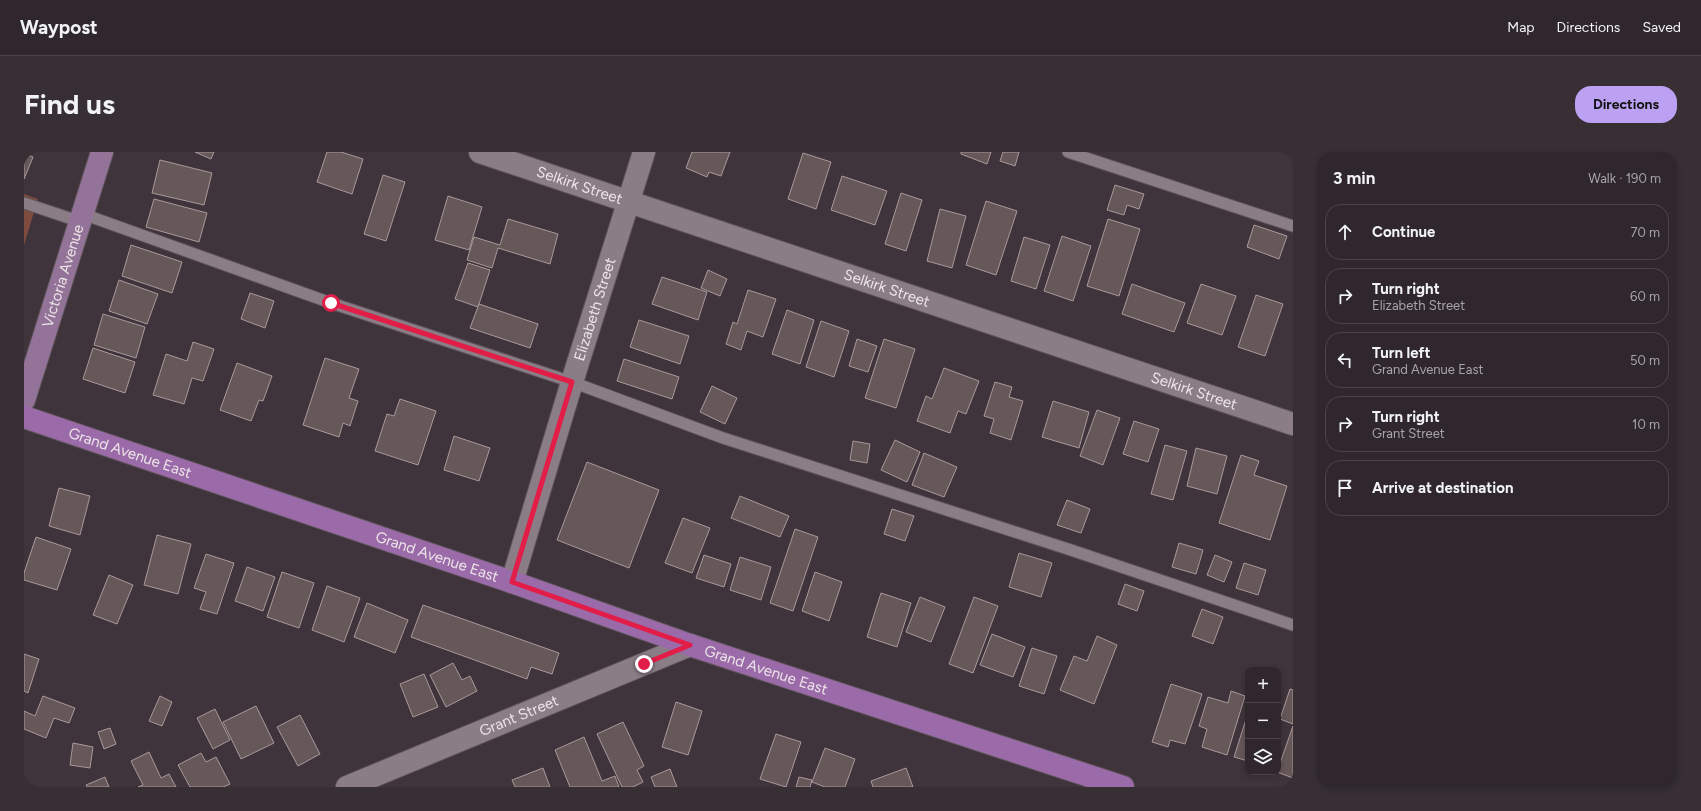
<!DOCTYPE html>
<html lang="en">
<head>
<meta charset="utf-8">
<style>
	:root { --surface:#2f272c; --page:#372f34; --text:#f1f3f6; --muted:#a7a5a9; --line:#4a4448; --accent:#bca0f2 }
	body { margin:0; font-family:Figtree,sans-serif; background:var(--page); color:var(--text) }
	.controls { position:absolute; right:12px; bottom:12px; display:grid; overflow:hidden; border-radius:8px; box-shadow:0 2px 6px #0003 }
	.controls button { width:36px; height:36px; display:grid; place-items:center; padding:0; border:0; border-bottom:1px solid var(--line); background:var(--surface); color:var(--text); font:20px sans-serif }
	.stop { position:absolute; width:12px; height:12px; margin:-9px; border:3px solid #e11d48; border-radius:50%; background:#fff }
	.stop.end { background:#e11d48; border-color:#fff; box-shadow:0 1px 4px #0008 }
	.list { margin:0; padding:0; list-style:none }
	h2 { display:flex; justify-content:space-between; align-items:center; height:52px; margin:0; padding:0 16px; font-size:17px }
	h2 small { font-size:13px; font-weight:400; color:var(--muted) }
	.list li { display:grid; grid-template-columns:26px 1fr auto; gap:12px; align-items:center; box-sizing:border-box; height:56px; margin:0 8px 8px; padding:0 8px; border:1px solid var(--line); border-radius:16px }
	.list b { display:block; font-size:15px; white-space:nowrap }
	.list p { margin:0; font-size:13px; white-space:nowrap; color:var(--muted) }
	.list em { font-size:13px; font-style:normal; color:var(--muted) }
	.icon { flex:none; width:22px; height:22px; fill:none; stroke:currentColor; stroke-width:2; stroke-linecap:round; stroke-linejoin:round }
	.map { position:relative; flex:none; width:1269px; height:635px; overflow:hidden; border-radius:16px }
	header { display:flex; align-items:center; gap:24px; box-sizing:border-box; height:56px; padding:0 20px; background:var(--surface); border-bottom:1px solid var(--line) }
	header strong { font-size:19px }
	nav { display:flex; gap:22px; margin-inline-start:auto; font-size:14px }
	.intro { display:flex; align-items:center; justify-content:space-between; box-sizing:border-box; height:96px; padding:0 24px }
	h1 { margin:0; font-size:28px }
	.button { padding:10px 18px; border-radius:16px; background:var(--accent); color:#111; font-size:14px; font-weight:700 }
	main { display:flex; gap:24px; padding:0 24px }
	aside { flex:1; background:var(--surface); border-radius:16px; box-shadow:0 2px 6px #0003 }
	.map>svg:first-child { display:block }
	.green { fill:#7f4b3e }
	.building { fill:#665759; stroke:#aa999b }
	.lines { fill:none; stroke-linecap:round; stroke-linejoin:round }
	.lane-casing { stroke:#5d5359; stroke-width:13 }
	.street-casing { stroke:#5d5359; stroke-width:24 }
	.secondary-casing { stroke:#5d5359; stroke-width:24 }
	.primary-casing { stroke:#5d5359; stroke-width:24 }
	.lane { stroke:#8b7d86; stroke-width:11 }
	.street { stroke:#8b7d86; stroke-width:22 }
	.secondary { stroke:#937498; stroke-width:22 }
	.primary { stroke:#9b6ba9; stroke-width:22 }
	.route { stroke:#e11d48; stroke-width:5 }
	.labels { text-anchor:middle; stroke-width:4; stroke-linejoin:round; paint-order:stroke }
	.street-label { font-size:15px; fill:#ece4e8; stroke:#231d20 }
</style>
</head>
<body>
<header>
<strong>Waypost</strong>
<nav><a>Map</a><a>Directions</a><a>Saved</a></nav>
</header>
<div class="intro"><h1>Find us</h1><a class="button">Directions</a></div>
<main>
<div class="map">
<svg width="1269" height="635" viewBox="0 0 1269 635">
	<rect width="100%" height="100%" fill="#3f343b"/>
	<path class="green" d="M0 42 14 47 0 93Z"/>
	<g class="building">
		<path d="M171 0H190L187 7Z"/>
		<path d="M303 0H317L339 7 328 42 293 30Z"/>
		<path d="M668 0H706L697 24 685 20 683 25 662 16Z"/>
		<path d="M937 0H967L963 12 937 2Z"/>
		<path d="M979 0H995L991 14 976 9Z"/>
		<path d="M0 1 9 5 0 27Z"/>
		<path d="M779 1 807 10 792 57 764 47Z"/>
		<path d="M136 8 188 21 180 53 128 41Z"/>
		<path d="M359 23 381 30 362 89 340 82Z"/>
		<path d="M818 24 863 39 851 73 807 58Z"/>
		<path d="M1091 33 1120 42 1115 57 1103 53 1100 63 1083 58Z"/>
		<path d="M877 41 898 48 882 99 861 92Z"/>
		<path d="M424 44 458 55 445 98 411 88Z"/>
		<path d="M130 47 183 61 175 90 122 75Z"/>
		<path d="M962 49 993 59 972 123 942 113Z"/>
		<path d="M916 57 942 64 928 116 903 109Z"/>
		<path d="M484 67 534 82 526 112 474 96 468 116 443 108 450 85 476 93Z"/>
		<path d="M1084 67 1116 77 1095 144 1063 134Z"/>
		<path d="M1230 73 1263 84 1255 107 1223 95Z"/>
		<path d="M1038 84 1067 94 1049 149 1020 139Z"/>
		<path d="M1000 85 1026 93 1012 137 987 129Z"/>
		<path d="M107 93 158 110 148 141 98 124Z"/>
		<path d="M444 111 466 118 454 155 431 147Z"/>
		<path d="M684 118 703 127 696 144 677 136Z"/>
		<path d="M638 125 683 140 674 168 628 152Z"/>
		<path d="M95 128 134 142 123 172 85 159Z"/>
		<path d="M1108 132 1161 151 1150 180 1098 162Z"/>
		<path d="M1177 132 1212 144 1198 183 1163 171Z"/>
		<path d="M724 138 752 147 739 185 723 179 717 198 702 192 709 170 713 172Z"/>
		<path d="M226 141 250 149 241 176 217 167Z"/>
		<path d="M1232 143 1259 152 1241 204 1214 195Z"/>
		<path d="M455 152 514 172 506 196 446 176Z"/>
		<path d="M763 158 790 168 776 212 748 202Z"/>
		<path d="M79 162 121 175 112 206 70 193Z"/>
		<path d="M615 168 665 184 656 212 606 195Z"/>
		<path d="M797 169 825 179 810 225 782 215Z"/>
		<path d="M833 187 853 194 844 220 825 214Z"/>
		<path d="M860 187 891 197 872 256 841 246Z"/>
		<path d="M169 190 190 197 179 229 168 226 160 252 129 243 142 202 163 209Z"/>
		<path d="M69 196 111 210 101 241 59 227Z"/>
		<path d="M301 206 335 217 325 246 334 249 326 274 319 271 315 285 279 273Z"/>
		<path d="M600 207 655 225 648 247 593 229Z"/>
		<path d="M213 211 248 224 239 249 235 248 227 269 196 258Z"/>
		<path d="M920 216 955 229 942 262 934 259 926 281 893 269 902 244 908 247Z"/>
		<path d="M971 230 988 235 985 245 999 249 987 288 966 281 970 267 960 264Z"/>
		<path d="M688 234 713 246 701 272 676 260Z"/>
		<path d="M376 247 412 259 394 313 351 299 363 262 370 264Z"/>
		<path d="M1029 249 1065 260 1055 296 1018 285Z"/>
		<path d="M1073 258 1096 266 1079 313 1056 304Z"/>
		<path d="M1110 269 1135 277 1124 310 1099 302Z"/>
		<path d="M430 284 466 296 455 329 420 318Z"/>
		<path d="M871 288 896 300 883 330 857 318Z"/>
		<path d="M829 289 846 292 843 311 826 308Z"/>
		<path d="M1141 293 1163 299 1149 348 1127 342Z"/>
		<path d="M1172 296 1203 304 1193 342 1163 334Z"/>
		<path d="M900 301 933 315 920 345 888 333Z"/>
		<path d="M1217 303 1235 309 1230 323 1263 334 1246 388 1195 371Z"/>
		<path d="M563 310 635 338 605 416 533 388Z"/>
		<path d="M35 336 66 344 56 383 25 374Z"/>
		<path d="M716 344 765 364 756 385 707 366Z"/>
		<path d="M1043 348 1066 357 1057 381 1033 373Z"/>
		<path d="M868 357 890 364 881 389 860 382Z"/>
		<path d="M659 366 686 376 668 421 641 411Z"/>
		<path d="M771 377 794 385 769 459 746 451Z"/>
		<path d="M133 383 167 392 154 442 120 433Z"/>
		<path d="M12 385 47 397 33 438 0 428V421Z"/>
		<path d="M1155 391 1179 398 1172 422 1148 415Z"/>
		<path d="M995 401 1028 411 1017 445 985 435Z"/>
		<path d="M182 402 210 411 193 462 176 457 182 440 170 436Z"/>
		<path d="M680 403 707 412 700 435 672 426Z"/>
		<path d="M1191 403 1208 410 1200 430 1183 423Z"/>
		<path d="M716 405 747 415 737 448 706 438Z"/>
		<path d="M1220 411 1242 418 1234 443 1212 436Z"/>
		<path d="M223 415 251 425 239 459 211 449Z"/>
		<path d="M258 420 290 431 275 476 243 465Z"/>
		<path d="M791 420 818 430 805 469 778 459Z"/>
		<path d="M85 423 109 433 93 472 69 463Z"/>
		<path d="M1101 432 1120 439 1113 459 1094 452Z"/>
		<path d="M303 434 336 446 320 490 288 478Z"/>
		<path d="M857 441 887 451 873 495 843 485Z"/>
		<path d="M896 445 921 455 907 490 882 480Z"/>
		<path d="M950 445 974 454 949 521 925 512Z"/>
		<path d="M343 451 384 468 371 501 330 485Z"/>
		<path d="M399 453 535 501 528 522 507 515 503 527 387 485Z"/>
		<path d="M1178 457 1199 465 1189 492 1168 484Z"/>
		<path d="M968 482 1001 495 989 525 956 513Z"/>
		<path d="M1073 484 1093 493 1070 552 1036 538 1050 504 1063 509Z"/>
		<path d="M1008 496 1033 504 1020 542 995 534Z"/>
		<path d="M0 502 15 507 4 541 0 539Z"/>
		<path d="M429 511 438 528 446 524 453 539 422 555 406 523Z"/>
		<path d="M400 522 414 555 389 565 376 532Z"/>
		<path d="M1147 532 1178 542 1161 592 1146 588 1144 595 1128 590Z"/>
		<path d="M1266 537 1269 538V572L1256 567Z"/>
		<path d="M1207 539 1221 544 1203 603 1178 595 1183 577 1175 574 1184 545 1204 551Z"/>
		<path d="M19 544 51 556 45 571 30 566 22 586 0 577V559L11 564Z"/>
		<path d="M136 544 148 550 138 574 125 569Z"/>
		<path d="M652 550 678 559 664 603 638 595Z"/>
		<path d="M232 554 250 591 217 607 199 570Z"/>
		<path d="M191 557 206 588 189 597 173 566Z"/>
		<path d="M1224 561V609L1210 605Z"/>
		<path d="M276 563 296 602 274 614 253 575Z"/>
		<path d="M599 570 620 614 613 618 619 630 609 635H598L573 582Z"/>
		<path d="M1269 574V626L1253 620Z"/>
		<path d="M86 576 92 592 80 597 74 580Z"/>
		<path d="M752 582 777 590 762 635 736 627Z"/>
		<path d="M560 585 578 629 591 624 595 635H546L531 598Z"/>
		<path d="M49 591 69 595 66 616 46 613Z"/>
		<path d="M801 596 831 607 821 635H801L788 630Z"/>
		<path d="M125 600 137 626 145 622 152 635H114L119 633 107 609Z"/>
		<path d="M177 601 182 610 192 605 206 632 199 635H166L154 613Z"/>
		<path d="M519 616 526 635H491L488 628Z"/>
		<path d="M882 616 889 635H849L847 629Z"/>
		<path d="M646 617 653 635H631L627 625Z"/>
		<path d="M81 625 85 635H63L62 633Z"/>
		<path d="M775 625 788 628 786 635H772Z"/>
	</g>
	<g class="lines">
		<g class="lane-casing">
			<g id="lane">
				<path d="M1044 0 1269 74"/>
				<path d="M0 51 57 70"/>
				<path d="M59 62 307 151 548 230 699 286 1047 398 1269 473"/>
			</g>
		</g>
		<g class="street-casing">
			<g id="street">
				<path id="s1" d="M456 0 1269 272"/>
				<path id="s2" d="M488 430 548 230 620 0"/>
				<path id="s3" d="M323 635 666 493"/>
			</g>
		</g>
		<g class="secondary-casing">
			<g id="secondary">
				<path id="s4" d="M0 248 78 0"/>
			</g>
		</g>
		<g class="primary-casing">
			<g id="primary">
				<path id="s5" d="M0 265 488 430 666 493 1099 635"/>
			</g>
		</g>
		<use href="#lane" class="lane"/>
		<use href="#street" class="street"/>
		<use href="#secondary" class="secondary"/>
		<use href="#primary" class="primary"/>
	</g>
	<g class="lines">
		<path class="route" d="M307 151 548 230 488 430 666 493 620 512"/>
	</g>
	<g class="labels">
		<g class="street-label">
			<text dy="5" stroke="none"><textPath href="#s1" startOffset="105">Selkirk Street</textPath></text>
			<text dy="5" stroke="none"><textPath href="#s4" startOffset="130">Victoria Avenue</textPath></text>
			<text dy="5" stroke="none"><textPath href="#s1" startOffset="429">Selkirk Street</textPath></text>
			<text dy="5" stroke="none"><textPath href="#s2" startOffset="285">Elizabeth Street</textPath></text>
			<text dy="5" stroke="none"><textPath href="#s1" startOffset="753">Selkirk Street</textPath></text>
			<text dy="5" stroke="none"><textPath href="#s5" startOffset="112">Grand Avenue East</textPath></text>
			<text dy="5" stroke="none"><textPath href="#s5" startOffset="436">Grand Avenue East</textPath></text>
			<text dy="5" stroke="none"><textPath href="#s5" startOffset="784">Grand Avenue East</textPath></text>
			<text dy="5" stroke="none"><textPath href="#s3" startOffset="186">Grant Street</textPath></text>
		</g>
	</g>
</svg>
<div class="controls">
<button>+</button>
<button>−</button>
<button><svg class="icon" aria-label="layers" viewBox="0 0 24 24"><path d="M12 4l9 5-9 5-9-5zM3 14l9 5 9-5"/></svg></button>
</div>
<div class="stop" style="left:307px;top:151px"></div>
<div class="stop end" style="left:620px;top:512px"></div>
</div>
<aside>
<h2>3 min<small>Walk · 190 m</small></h2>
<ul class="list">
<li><svg class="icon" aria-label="ahead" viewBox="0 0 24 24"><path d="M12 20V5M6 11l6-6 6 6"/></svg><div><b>Continue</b></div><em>70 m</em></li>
<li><svg class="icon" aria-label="right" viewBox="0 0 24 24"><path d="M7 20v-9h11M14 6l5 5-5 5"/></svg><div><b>Turn right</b><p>Elizabeth Street</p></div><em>60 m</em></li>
<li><svg class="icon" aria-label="left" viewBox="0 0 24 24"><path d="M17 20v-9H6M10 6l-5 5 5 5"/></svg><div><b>Turn left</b><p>Grand Avenue East</p></div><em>50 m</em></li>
<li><svg class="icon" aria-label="right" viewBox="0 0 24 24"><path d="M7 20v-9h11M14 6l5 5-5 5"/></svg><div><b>Turn right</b><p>Grant Street</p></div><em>10 m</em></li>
<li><svg class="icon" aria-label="arrive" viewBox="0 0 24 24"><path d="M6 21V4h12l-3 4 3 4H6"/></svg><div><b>Arrive at destination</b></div></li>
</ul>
</aside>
</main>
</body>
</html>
